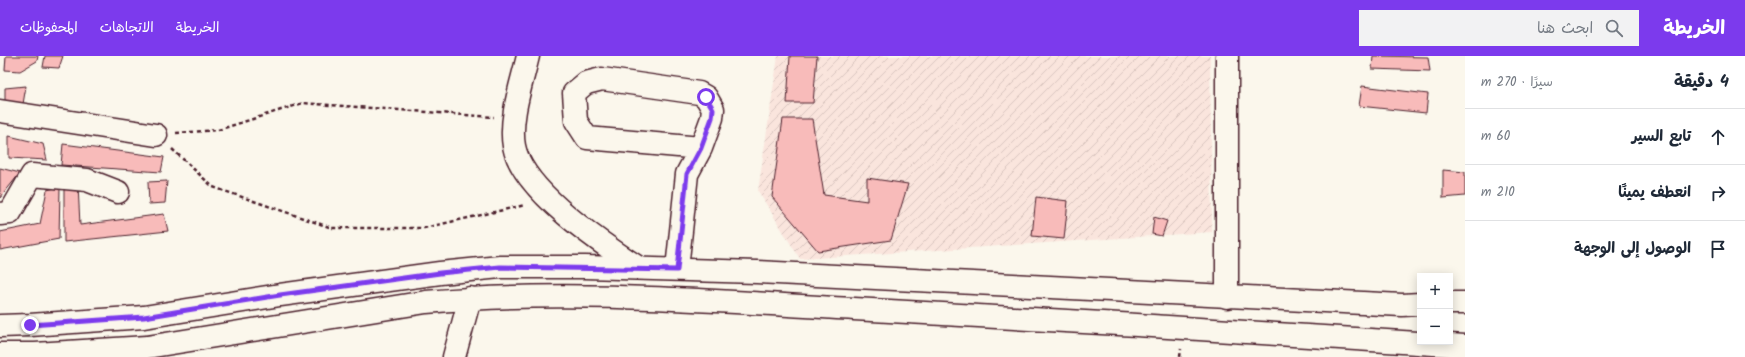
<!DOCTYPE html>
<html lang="ar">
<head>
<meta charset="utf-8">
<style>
	:root { --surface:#fff; --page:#f2f2f3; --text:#1f2937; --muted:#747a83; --line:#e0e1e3; --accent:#7c3aed }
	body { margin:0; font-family:Kalam,"Playpen Sans Arabic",sans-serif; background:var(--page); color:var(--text); direction:rtl }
	.controls { position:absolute; right:12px; bottom:12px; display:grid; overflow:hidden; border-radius:0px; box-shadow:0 2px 10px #0003 }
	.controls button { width:36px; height:36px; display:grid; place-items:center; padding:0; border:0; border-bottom:1px solid var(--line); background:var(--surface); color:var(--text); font:20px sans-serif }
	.stop { position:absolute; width:12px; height:12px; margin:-9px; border:3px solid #7c3aed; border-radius:50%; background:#fff }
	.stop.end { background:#7c3aed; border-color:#fff; box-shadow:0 1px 4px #0008 }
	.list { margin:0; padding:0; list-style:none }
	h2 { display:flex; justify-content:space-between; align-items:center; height:52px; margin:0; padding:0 16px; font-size:17px }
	h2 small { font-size:13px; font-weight:400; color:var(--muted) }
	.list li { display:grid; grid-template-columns:26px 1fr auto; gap:12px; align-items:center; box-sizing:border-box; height:56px; padding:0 16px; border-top:1px solid var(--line) }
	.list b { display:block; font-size:15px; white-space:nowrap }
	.list em { font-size:13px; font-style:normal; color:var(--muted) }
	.icon { flex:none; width:22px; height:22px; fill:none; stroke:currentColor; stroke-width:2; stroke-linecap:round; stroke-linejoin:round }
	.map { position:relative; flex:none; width:1465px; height:301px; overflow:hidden; direction:ltr }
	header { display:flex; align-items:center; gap:24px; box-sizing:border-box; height:56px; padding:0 20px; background:var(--accent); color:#fff }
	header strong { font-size:19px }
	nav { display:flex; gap:22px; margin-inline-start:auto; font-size:14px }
	.search { width:280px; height:36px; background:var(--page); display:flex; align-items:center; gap:10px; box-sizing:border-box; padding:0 14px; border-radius:0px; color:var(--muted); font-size:15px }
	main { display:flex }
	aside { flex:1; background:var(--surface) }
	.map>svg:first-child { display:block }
	.industrial { fill:url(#industrial-furrows) }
	.building { fill:#f8bbba; stroke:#4a1f2b }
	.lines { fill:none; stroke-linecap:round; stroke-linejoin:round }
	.minor-casing { stroke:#4a1f2b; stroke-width:25 }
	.major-casing { stroke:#4a1f2b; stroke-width:25 }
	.path { stroke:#4a1f2b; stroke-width:2.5; stroke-dasharray:4 3; stroke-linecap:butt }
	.minor { stroke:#fbf7ec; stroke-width:22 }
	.major { stroke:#fbf7ec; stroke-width:22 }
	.route { stroke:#7c3aed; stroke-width:5 }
</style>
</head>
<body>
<header>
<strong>الخريطة</strong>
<div class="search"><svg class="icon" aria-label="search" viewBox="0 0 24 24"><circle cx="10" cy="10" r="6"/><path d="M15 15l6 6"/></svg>ابحث هنا</div>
<nav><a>الخريطة</a><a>الاتجاهات</a><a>المحفوظات</a></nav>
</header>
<main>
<aside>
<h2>4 دقيقة<small>سيرًا · 270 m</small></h2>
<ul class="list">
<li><svg class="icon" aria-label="ahead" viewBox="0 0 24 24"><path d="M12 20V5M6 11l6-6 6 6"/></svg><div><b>تابع السير</b></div><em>60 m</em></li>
<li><svg class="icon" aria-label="right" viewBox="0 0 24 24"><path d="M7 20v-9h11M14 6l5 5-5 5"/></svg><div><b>انعطف يمينًا</b></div><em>210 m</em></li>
<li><svg class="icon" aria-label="arrive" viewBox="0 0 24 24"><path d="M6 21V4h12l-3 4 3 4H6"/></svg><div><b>الوصول إلى الوجهة</b></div></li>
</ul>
</aside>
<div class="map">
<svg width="1465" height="301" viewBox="0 0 1465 301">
	<defs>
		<pattern id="industrial-furrows" width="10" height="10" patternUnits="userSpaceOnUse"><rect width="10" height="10" fill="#fae5dd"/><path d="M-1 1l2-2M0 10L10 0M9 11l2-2" fill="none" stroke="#d8c4be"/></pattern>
	</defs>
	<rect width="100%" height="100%" fill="#fbf7ec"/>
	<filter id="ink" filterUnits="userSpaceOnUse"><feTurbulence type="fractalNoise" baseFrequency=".025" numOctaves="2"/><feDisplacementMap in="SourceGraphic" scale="8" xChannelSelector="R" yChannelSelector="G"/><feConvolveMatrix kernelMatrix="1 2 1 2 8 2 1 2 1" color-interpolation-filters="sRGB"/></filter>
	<g filter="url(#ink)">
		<path class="industrial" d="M778 0H1210L1212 176 800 203 758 135Z"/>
		<g class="building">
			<path d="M6 0H38L37 5 20 15 5 14Z"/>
			<path d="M45 0H63L59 12 43 11Z"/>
			<path d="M790 0H817L813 47H787Z"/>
			<path d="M1373 0 1428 1 1430 15 1372 13Z"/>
			<path d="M26 30 23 48H5V32Z"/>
			<path d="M1362 30 1428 38 1426 57 1359 50Z"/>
			<path d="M783 63H812L824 139 867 145V122L908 128 891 184 818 195 772 141Z"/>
			<path d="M9 80 43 88 47 104 9 102Z"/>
			<path d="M63 88 164 101 161 116 61 109Z"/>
			<path d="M0 112 20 117 0 142Z"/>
			<path d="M1443 114 1465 116V140L1443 142Z"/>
			<path d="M167 125 165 147 149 148 148 126Z"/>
			<path d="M64 129H78L80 169 164 158 168 175 64 186Z"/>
			<path d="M60 131 59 183 0 194V176L40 168 47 134Z"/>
			<path d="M1036 141 1068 145 1064 183 1032 180Z"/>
			<path d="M1154 161 1167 165 1162 180 1152 178Z"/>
		</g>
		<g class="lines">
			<g class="minor-casing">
				<g id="minor">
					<path d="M528 0C522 26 509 63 514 90 522 134 602 188 639 212"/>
					<path d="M0 55 156 79"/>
					<path d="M0 158 10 157 32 119 87 124 118 136"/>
					<path d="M677 213 687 118 701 92 712 62 713 53 706 41 699 37 602 23 586 27 574 37 576 65 587 82 701 92"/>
					<path d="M1227 241V0"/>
					<path d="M454 301 470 242"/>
				</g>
			</g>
			<g class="major-casing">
				<g id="major">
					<path d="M1450 247H1465"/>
					<path d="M0 270 30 269 144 261 280 239 440 217 500 211H585L757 216 1402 249 1420 248"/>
					<path d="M0 298H35L147 291 426 246C568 233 712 245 854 253 1058 264 1261 276 1465 290"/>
				</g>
			</g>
			<g class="path">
				<path d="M176 77 218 74 303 47 494 61"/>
				<path d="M172 93 213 131 332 172H424L525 149"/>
				<path d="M1180 301 1181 293"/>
			</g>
			<use href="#minor" class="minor"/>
			<use href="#major" class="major"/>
		</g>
	</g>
	<g class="lines" filter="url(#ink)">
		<path class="route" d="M30 269 144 261 280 239 440 217 500 211 677 214 687 118 701 92 712 62 713 53 706 41"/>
	</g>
</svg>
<div class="controls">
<button>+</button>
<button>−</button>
</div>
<div class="stop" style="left:706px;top:41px"></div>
<div class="stop end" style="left:30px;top:269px"></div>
</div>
</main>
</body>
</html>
